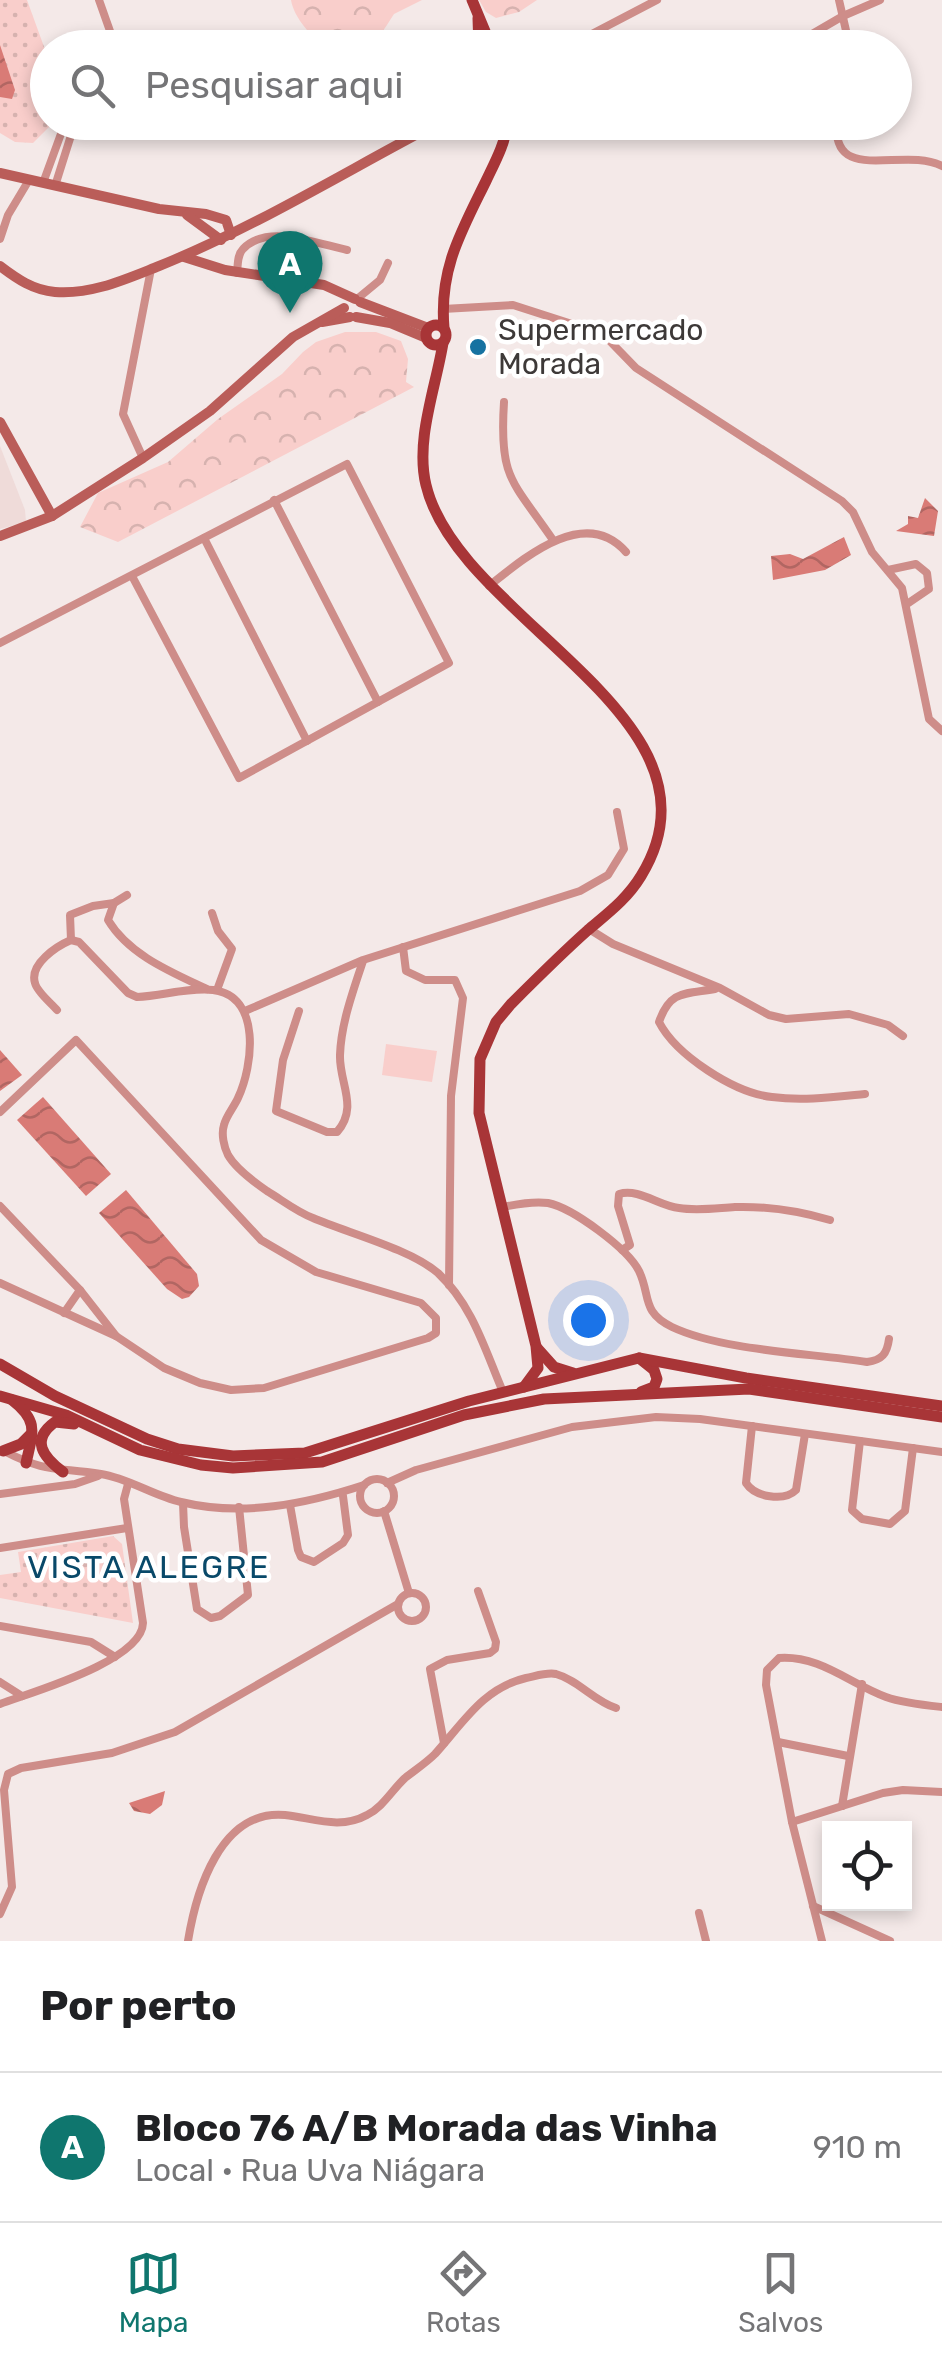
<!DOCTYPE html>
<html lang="pt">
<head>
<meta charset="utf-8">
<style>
	:root { --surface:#fff; --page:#f6f6f6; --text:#202124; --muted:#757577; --line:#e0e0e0; --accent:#0f766e }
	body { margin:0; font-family:Rubik,sans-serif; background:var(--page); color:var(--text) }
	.controls { position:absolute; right:30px; bottom:30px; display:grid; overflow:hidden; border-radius:0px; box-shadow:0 5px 15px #0003 }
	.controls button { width:90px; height:90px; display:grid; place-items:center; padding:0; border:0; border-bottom:2px solid var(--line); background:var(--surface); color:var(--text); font:50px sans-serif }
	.you { position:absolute; left:588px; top:1320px; width:35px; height:35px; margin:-25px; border:8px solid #fff; border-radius:50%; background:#1a73e8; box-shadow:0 0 0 15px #1a73e833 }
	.badge { display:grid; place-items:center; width:65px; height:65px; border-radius:50%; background:var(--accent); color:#fff; font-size:32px; font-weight:700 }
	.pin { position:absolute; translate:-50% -82px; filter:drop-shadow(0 2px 5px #0008) }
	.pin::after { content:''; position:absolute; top:52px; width:35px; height:30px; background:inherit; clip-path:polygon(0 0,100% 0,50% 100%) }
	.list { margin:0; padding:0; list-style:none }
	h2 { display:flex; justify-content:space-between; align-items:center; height:130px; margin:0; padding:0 40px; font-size:42px }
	h2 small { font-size:32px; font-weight:400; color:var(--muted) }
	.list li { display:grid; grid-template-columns:65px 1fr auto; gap:30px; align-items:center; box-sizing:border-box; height:150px; padding:0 40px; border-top:2px solid var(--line) }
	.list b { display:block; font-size:38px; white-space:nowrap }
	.list p { margin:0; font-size:32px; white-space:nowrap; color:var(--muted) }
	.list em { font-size:32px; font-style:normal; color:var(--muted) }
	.icon { flex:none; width:55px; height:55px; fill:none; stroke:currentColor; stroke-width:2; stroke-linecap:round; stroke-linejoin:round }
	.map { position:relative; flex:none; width:942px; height:1941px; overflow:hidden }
	.search { position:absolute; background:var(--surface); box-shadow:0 5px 15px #0003; left:30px; right:30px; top:30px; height:110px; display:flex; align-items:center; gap:25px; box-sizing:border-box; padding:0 35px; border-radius:55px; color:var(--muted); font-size:38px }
	.sheet { height:280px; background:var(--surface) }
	nav { display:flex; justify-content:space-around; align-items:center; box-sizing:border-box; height:140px; border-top:2px solid var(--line); background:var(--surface); font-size:28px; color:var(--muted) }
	nav a { display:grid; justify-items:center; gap:5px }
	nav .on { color:var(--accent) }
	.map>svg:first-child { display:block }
	.built { fill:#efdbd9 }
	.grass { fill:url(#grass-dots) }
	.forest { fill:url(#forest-crowns) }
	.garden { fill:#f9cecb }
	.water { fill:url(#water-waves) }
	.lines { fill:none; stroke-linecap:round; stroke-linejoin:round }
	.street { stroke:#ce8d89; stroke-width:8 }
	.secondary { stroke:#ba5d59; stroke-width:10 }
	.primary { stroke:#a83537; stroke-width:11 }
	.poi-dot { fill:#1672a1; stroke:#fff; stroke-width:4 }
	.labels { text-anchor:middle; stroke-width:9; stroke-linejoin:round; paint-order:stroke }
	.poi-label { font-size:30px; fill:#3d3938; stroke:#fff; text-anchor:start }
	.neighbourhood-label { font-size:32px; letter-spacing:2.5px; fill:#094969; stroke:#fff }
</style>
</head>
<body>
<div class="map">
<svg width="942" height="1941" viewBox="0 0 942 1941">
	<defs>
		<pattern id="grass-dots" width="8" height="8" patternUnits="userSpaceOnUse" patternTransform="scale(2.5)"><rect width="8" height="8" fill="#f9cecb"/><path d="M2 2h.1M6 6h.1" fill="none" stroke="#d6b2af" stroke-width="1.8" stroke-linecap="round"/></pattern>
		<pattern id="forest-crowns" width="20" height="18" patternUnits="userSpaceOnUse" patternTransform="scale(2.5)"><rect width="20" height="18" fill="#f9cecb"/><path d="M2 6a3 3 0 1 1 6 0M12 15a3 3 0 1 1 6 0" fill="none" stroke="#d6b2af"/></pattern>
		<pattern id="water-waves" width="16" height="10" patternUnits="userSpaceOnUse" patternTransform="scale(2.5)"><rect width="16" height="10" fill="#d97b76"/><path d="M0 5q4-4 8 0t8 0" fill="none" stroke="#b16662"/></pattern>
	</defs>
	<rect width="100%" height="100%" fill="#f4e9e8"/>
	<path class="built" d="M0 446 25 510 26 522 0 529Z"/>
	<g class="grass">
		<path d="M0 0H27L47 55 48 122 53 123 33 143 15 142 0 133Z"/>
		<path d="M113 1536 122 1544 133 1623 0 1598V1575L21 1572 18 1552Z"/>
	</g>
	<g class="forest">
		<path d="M291 0H422L394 14C372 49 371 48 328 48 312 38 294 18 291 0Z"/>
		<path d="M479 0H537L519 12 496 18 486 12Z"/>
		<path d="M345 332H376L401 341 408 359 406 382 414 387 118 542 80 527 98 493 168 462 218 419 282 374 303 352 316 342Z"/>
	</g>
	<path class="garden" d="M386 1044 437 1051 432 1082 382 1075Z"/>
	<g class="water">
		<path d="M0 45 15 90 12 99 0 97Z"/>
		<path d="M925 498 938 511 934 536 896 531 908 524V516L918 518Z"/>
		<path d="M844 537 851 555 825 570 773 580 771 556 790 554 803 559Z"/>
		<path d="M0 1050 22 1075 0 1091Z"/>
		<path d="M43 1097 111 1174 86 1196 17 1120Z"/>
		<path d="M126 1190 197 1274 199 1286 189 1297 182 1299 167 1289 99 1213Z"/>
		<path d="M165 1791 162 1805 150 1814 134 1811 129 1803Z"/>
	</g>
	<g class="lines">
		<g class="street">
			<path d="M99 0 116 48"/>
			<path d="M839 0 850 48"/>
			<path d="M565 48 657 0"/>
			<path d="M788 48 843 16 880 0"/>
			<path d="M837 122C831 186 904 146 942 166"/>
			<path d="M43 183 62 131 90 122"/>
			<path d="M55 186 73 129"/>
			<path d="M0 239 8 215 29 180"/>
			<path d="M237 273C238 265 237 255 243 249 267 223 318 244 347 250"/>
			<path d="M357 299 380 280 388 263"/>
			<path d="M443 309 513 305 603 334 636 368 842 501 853 512 872 552 902 588 929 719 942 731"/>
			<path d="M504 402C499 479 512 480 553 540"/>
			<path d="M143 458 123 414 151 269"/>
			<path d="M274 500 378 702"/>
			<path d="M204 538 307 741"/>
			<path d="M888 570 916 564 927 573 929 589 907 604"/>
			<path d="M489 586C524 558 585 505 626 552"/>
			<path d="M0 643 347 464 449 663 239 778 132 576"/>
			<path d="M127 895 114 903 108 920C129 955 171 972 207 989"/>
			<path d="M212 913 218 931 232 949 217 990"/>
			<path d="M589 929 613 944 720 988 769 1015 786 1019 849 1014 888 1025 903 1036"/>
			<path d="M71 940 70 915 93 906 114 903"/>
			<path d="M403 947 406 971 425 980H455L463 998 451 1096 449 1285"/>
			<path d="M715 989C685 994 670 990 659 1022 676 1055 734 1093 772 1097 803 1101 834 1097 865 1094"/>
			<path d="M57 1010C51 1003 37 992 35 983 29 964 57 946 71 940L79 942 128 993 137 997C162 996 189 987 213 990 262 996 253 1066 238 1098 234 1107 226 1116 224 1125 221 1134 224 1147 228 1155 236 1169 254 1182 267 1191 282 1200 297 1212 313 1218 348 1233 410 1249 438 1273 473 1306 485 1350 503 1392"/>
			<path d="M245 1011 363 960 580 891 608 875 624 849 617 812"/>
			<path d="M299 1011 283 1060 276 1111 327 1132H337C359 1107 339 1083 340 1055 341 1024 353 991 363 961"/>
			<path d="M0 1112 76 1040 261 1240 316 1272 421 1303 436 1318V1333L428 1338 264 1388 231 1390 200 1383 164 1368 116 1336 0 1283"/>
			<path d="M0 1206 80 1290 116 1336"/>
			<path d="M503 1207C517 1204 534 1201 548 1203 573 1208 628 1249 639 1271 651 1296 641 1312 672 1327 723 1351 810 1353 867 1362 882 1360 887 1354 889 1339"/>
			<path d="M622 1250 630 1245 618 1206 619 1194C639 1188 659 1206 679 1208 698 1211 717 1208 735 1207 768 1206 799 1211 830 1220"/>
			<path d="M64 1313 80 1290"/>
			<path d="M752 1426 746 1483C755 1497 784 1502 796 1490L805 1434"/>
			<path d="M860 1441 852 1510 862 1519 890 1524 905 1511 913 1448"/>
			<path d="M4 1451C46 1473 57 1467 101 1474 128 1478 154 1496 181 1502 242 1517 306 1504 364 1485"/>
			<circle cx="377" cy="1496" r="17"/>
			<path d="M387 1483 416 1470 572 1427 656 1417 700 1419 942 1452"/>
			<path d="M0 1494 75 1484 98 1476"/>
			<path d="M183 1503 184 1527 197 1609 211 1618 220 1616 248 1595 239 1507"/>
			<path d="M290 1505 298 1550 301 1557 314 1562 343 1543 348 1535 343 1496"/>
			<path d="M384 1511 409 1593"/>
			<path d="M0 1548 127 1528"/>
			<circle cx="412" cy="1607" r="14"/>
			<path d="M0 1626 91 1642 115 1657"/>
			<path d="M0 1682 22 1696"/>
			<path d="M0 1704C32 1692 142 1661 143 1623L124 1499 128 1484"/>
			<path d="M778 1742 848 1756"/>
			<path d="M444 1743 430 1669 447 1660 490 1653 495 1649 496 1642 478 1591"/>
			<path d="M842 1806 862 1684"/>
			<path d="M792 1822 883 1793 903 1790 942 1792"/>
			<path d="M813 1906 890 1941"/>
			<path d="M699 1913 706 1941"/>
			<path d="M0 1914 12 1887 4 1790 8 1774 21 1768 112 1753 175 1732 398 1604"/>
			<path d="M188 1941C196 1892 220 1809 285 1815 313 1818 340 1830 367 1815 383 1807 392 1790 405 1778 415 1770 426 1763 435 1754 463 1723 483 1688 526 1678 536 1676 547 1672 556 1674 578 1680 594 1701 616 1708"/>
			<path d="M822 1941 792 1822 766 1685 767 1670 779 1658C820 1655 850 1684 886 1697 903 1703 923 1705 942 1707"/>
		</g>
		<g class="secondary">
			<path d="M0 173 159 209 206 214 226 220 231 235"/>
			<path d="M187 215 221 240"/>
			<path d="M184 257 225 270 324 285 355 299"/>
			<path d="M0 266C17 279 33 290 55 292 91 295 126 279 159 266 256 227 346 171 440 122"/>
			<path d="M360 302 428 328"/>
			<path d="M356 317 390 323 426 338"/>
			<path d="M322 322 350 317"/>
			<path d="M0 422 52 516"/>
			<path d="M0 536 52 516 143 458 210 411 293 337 344 308"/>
		</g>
		<g class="primary">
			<path d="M472 0 492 48"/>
			<path d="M478 18 479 48"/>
			<circle cx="436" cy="335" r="10"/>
			<path d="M444 328C439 269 461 232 486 181 495 162 505 144 508 122"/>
			<path d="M443 343C436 387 415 440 426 485 458 621 738 718 641 876 627 899 608 913 588 930 561 954 536 979 511 1004L496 1022 480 1059 479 1113 536 1346 538 1368 524 1387"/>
			<path d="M537 1348 554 1367 573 1373"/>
			<path d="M639 1358 654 1370 657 1379 654 1387 641 1392"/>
			<path d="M0 1364 55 1396 147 1439 178 1449 233 1456 305 1453 469 1401 639 1358 746 1378 942 1406"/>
			<path d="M0 1396 66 1415 140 1450 201 1465 233 1468 322 1462 464 1415 544 1399 749 1389 942 1417"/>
			<path d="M12 1400C39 1421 33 1432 26 1463"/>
			<path d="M3 1451 21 1444 31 1434"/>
			<path d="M63 1472C43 1457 30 1440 55 1422L74 1424"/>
		</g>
	</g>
	<circle class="poi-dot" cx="478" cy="347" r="10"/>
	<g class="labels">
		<g class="poi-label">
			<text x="498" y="340">Supermercado<tspan x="498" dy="34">Morada</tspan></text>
		</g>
		<g class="neighbourhood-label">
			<text x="149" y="1578">VISTA ALEGRE</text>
		</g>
	</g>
</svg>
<div class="controls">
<button><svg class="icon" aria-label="locate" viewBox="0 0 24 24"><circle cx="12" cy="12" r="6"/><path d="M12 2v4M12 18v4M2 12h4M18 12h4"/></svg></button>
</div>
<div class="you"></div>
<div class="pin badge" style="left:290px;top:313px">A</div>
<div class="search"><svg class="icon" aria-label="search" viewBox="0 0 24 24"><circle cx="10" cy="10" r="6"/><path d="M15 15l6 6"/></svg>Pesquisar aqui</div>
</div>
<section class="sheet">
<h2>Por perto<small></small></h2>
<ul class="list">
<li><span class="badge">A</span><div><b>Bloco 76 A/B Morada das Vinha</b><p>Local · Rua Uva Niágara</p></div><em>910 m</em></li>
</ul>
</section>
<nav>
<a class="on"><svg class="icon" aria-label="map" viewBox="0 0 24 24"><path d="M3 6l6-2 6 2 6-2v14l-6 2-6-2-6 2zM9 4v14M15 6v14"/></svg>Mapa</a>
<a><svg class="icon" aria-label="directions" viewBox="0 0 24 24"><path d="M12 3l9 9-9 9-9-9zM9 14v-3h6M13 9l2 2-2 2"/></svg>Rotas</a>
<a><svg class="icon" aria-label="saved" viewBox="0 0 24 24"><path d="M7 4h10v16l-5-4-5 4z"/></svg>Salvos</a>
</nav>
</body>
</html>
